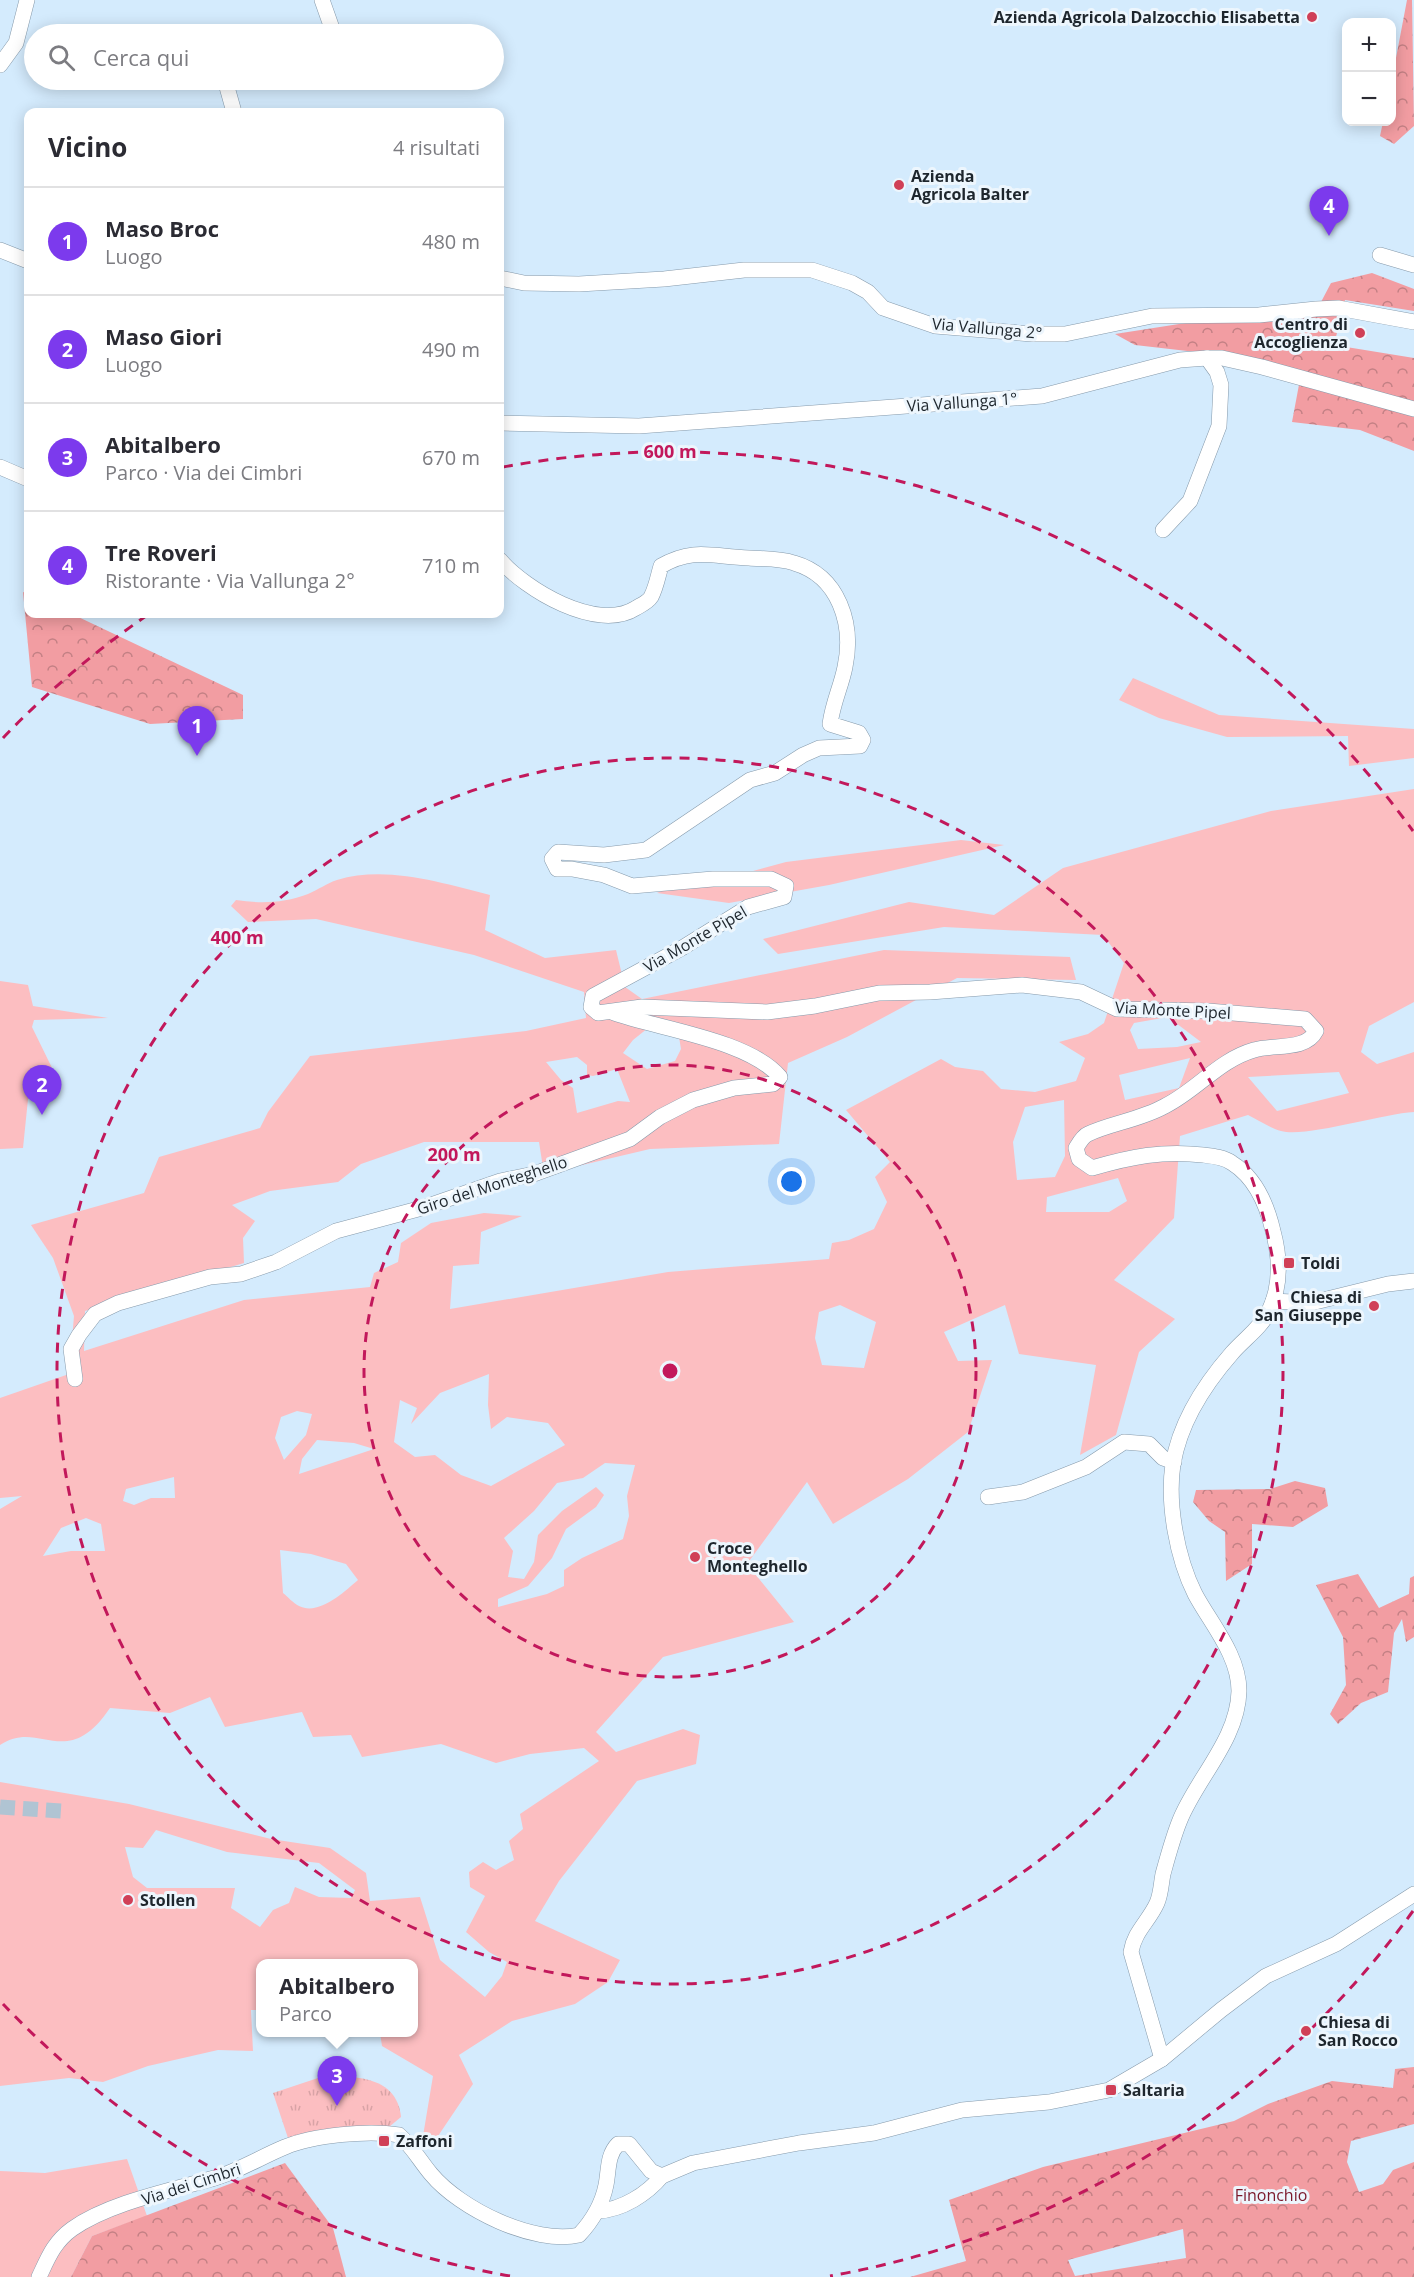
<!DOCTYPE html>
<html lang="it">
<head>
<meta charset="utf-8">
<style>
	:root { --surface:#fff; --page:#f2f2f3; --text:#2b2b33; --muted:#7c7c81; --line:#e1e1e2; --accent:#7c3aed }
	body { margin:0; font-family:"Open Sans",sans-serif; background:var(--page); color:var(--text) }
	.controls { position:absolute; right:18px; top:18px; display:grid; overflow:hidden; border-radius:12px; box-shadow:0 3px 15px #0003 }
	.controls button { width:54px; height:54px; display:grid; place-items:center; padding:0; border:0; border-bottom:2px solid var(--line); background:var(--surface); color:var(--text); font:30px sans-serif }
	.you { position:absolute; left:792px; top:1182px; width:21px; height:21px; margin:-15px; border:4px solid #fff; border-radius:50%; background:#1a73e8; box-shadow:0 0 0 9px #1a73e833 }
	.badge { display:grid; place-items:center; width:39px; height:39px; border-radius:50%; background:var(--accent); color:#fff; font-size:20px; font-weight:700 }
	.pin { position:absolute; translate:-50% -50px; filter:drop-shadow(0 2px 3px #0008) }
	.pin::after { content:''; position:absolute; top:32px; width:21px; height:18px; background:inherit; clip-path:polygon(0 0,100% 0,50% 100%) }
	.popup { position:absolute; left:256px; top:1959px; width:162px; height:78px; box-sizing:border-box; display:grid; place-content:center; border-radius:12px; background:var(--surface); filter:drop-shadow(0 2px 4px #0005); font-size:20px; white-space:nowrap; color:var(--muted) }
	.popup b { font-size:22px; color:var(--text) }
	.popup::after { content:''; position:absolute; left:50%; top:100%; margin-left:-12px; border:12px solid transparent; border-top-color:var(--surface) }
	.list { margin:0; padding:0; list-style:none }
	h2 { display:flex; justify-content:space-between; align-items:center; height:78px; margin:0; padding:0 24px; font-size:26px }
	h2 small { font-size:20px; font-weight:400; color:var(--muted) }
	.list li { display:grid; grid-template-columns:39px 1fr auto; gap:18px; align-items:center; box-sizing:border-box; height:108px; padding:0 24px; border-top:2px solid var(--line) }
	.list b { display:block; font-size:22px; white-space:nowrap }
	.list p { margin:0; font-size:20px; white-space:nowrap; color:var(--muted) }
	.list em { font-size:20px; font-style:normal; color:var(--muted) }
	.icon { flex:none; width:33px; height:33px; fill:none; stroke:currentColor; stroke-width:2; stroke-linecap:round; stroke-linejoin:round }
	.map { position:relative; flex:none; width:1414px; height:2277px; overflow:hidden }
	.search { position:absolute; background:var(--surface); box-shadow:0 3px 15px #0003; left:24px; top:24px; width:480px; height:66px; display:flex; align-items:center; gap:15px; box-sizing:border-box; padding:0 21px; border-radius:33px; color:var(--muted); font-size:22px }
	.panel { position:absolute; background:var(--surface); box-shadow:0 3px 15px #0003; left:24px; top:108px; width:480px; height:510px; border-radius:12px }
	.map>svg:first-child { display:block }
	.green { fill:#fcbec1; fill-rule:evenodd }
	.forest { fill:url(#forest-crowns); fill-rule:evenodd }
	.park { fill:url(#park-tufts) }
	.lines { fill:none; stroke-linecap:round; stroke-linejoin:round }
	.minor-tunnel { stroke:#b0c4d3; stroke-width:15; stroke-dasharray:15 8; stroke-linecap:butt }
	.minor-casing { stroke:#869aab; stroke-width:16 }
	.minor { stroke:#fff; stroke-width:15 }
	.ring { fill:none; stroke:#c2185b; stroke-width:3; stroke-dasharray:10 8 }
	.poi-dot { fill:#d04057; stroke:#edf6fd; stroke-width:2 }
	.labels { text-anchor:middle; stroke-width:6; stroke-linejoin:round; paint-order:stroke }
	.poi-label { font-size:16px; font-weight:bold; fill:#1e262d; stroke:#edf6fd; text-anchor:start }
	.street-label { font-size:16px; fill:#1e262d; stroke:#edf6fd }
	.park-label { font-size:16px; fill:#7b182b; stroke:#edf6fd }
	.centre { fill:#c2185b; stroke:#edf6fd; stroke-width:3 }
	.ring-label { font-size:18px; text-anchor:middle; font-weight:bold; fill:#c2185b; stroke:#edf6fd; stroke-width:6; stroke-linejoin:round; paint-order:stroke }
</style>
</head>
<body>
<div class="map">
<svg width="1414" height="2277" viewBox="0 0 1414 2277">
	<defs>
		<pattern id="forest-crowns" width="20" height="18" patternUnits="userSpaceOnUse" patternTransform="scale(1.5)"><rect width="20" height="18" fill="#f29da2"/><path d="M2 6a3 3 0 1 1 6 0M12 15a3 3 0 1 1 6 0" fill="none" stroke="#c38084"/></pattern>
		<pattern id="park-tufts" width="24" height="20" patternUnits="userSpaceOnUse" patternTransform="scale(1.5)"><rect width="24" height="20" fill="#fcbec1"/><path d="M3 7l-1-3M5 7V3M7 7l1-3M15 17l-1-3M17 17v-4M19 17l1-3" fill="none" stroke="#d8a3a6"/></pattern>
	</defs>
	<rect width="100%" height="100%" fill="#d4ebfd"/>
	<g class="green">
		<path d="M1133 678 1219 715 1414 729V758L1349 766 1348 736 1227 737 1159 718 1119 700Z"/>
		<path d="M1414 789V1002L1369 1026 1361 1052 1377 1064 1414 1052V1112C1381 1114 1305 1138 1281 1131 1270 1128 1258 1120 1248 1115L1180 1136 1174 1218 1114 1280 1175 1319 1139 1352 1116 1435 1080 1455 1096 1365 1019 1354 1005 1305 944 1332 958 1361 992 1360 968 1432 908 1479 833 1524 807 1482 747 1564 794 1622 663 1657 596 1732 616 1752 683 1729 700 1735 696 1764 637 1781 559 1881 535 1921 620 1960 608 1982 575 2004 512 2021 459 2055 473 2084 434 2142H422L433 2076 382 2046 380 2033 413 2032V1964H260V2010H251L253 2051 218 2050 148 2066 103 2082 69 2078 0 2086V1782L129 1804 271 1839 330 1848 366 1873 370 1901 420 1897 440 1960 485 1997 502 1976 507 1962 489 1952 466 1932 485 1896 470 1887 469 1872 483 1862 496 1870 514 1860 509 1841 523 1829 520 1814 599 1761 584 1748 530 1754 496 1763 441 1744 362 1757 351 1735 313 1737 302 1712 225 1727 210 1697 170 1713 110 1708C66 1773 40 1718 0 1745V1509L22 1496 0 1498V1398L69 1374 74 1316 53 1258 31 1225 144 1193 159 1157 260 1128 268 1112 310 1056 526 1031 586 1018 584 992 474 955 316 919 248 922 231 906 236 900C261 904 284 903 308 894 318 890 327 883 337 880 386 865 442 883 490 895L485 930 545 958 616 950 625 987 642 999 884 950 1070 957 1076 980 957 978 847 1037 788 1063 779 1144 650 1149 544 1174 539 1142H424L361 1164 338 1182 270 1191 232 1205 255 1221 243 1238 244 1263 85 1311 84 1351 244 1300 370 1287 374 1273 398 1262 401 1243 431 1223 484 1213 522 1216 481 1232 479 1264 453 1266 450 1309 668 1272 829 1259 832 1243 849 1240 874 1229 887 1202 875 1177 890 1162 846 1110 941 1059 955 1067 983 1071 1001 1089 1035 1092 1076 1081 1085 1058 1059 1042 1088 1034 1104 1023 1124 963 1103 935 944 927 778 954 763 939 909 902 994 915 1063 868 1271 811ZM1168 1017 1201 1042 1177 1047 1138 1049 1130 1030 1134 1023ZM648 1028 679 1037 681 1049 675 1061 647 1069 623 1053 633 1040ZM577 1057 587 1065V1075L593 1076 617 1069 630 1102 618 1101 577 1113 573 1088 561 1080 546 1062ZM1190 1058 1179 1088 1125 1100 1119 1075ZM1339 1072 1349 1093 1277 1111 1248 1077ZM1064 1100 1065 1156 1055 1177 1017 1180 1013 1142 1025 1107ZM1118 1178 1127 1201 1109 1212H1046L1047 1197ZM840 1305 876 1322 864 1368 822 1365 815 1338 819 1312ZM489 1374 488 1405 491 1429 507 1417 548 1423 565 1445 491 1486 461 1475 435 1455 415 1457 394 1442 400 1400 417 1408 411 1424 440 1393ZM297 1411 312 1414 306 1435 284 1460 275 1438 281 1417ZM317 1440 354 1443 374 1449 299 1474 302 1459ZM605 1463 635 1465 627 1496 629 1516 623 1539 582 1558 564 1570V1586L547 1594 498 1607V1599L528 1586 552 1558 566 1529 596 1507 604 1495 596 1487 562 1511 538 1535 534 1562 524 1579 508 1577 513 1551 504 1538 534 1511 557 1483 583 1478ZM174 1477 175 1498H151L134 1505 123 1501 126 1489ZM86 1518 101 1524 105 1551H71L43 1556 61 1528ZM280 1550 311 1554 346 1564 358 1580C344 1592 319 1616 299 1606 293 1603 288 1597 283 1593ZM156 1830 227 1852 319 1863 355 1890 351 1898 319 1897 295 1887 289 1903 273 1910 260 1927 231 1908 235 1888H147L133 1877 125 1847 143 1848Z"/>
		<path d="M961 840 1004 845 829 885 729 903 657 893 679 883H709L786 862Z"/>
		<path d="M0 981 28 985 33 1006 108 1018 34 1020 32 1027 54 1072 31 1070 23 1148 0 1149Z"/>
		<path d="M127 2159 147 2216 92 2236 71 2277H0V2171L45 2173Z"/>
	</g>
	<g class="forest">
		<path d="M1407 0H1412L1414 126 1394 144 1380 136 1383 122H1392V79Z"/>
		<path d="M1372 273 1414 289V311L1345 300 1334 345 1414 358V451L1360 430 1292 422 1301 374 1222 355 1135 345 1115 334 1321 302 1331 283Z"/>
		<path d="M23 592 28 594V614H72L243 695V719L150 724 32 687Z"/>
		<path d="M1295 1481 1325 1488 1328 1506 1293 1527 1252 1524V1564L1226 1581 1225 1532 1209 1521 1193 1502 1196 1490 1270 1489Z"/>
		<path d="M1358 1574 1379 1608 1409 1594 1410 1578 1414 1576V1637L1406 1642 1402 1619 1394 1633 1388 1692 1361 1703 1338 1724 1330 1714 1346 1685 1343 1637 1316 1585Z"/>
		<path d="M1414 2067V2124L1351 2141 1347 2162 1359 2192 1383 2184 1393 2170 1414 2162V2277H910L966 2261 949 2200 1043 2167 1234 2121 1268 2104 1332 2081 1393 2088 1395 2069ZM1183 2229 1186 2258 1075 2276 1068 2260Z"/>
		<path d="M285 2163 333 2228 346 2277H71L92 2236Z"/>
	</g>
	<path class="park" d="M324 2076C355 2076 397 2076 401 2117L389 2127 289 2141 273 2093Z"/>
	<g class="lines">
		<path class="minor-tunnel" d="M0 1807 61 1811"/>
		<g class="minor-casing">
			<g id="minor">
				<path d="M322 0 334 34"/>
				<path d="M0 65 16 43 27 0"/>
				<path d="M225 80 234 112"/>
				<path d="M0 250 28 261"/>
				<path d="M1380 255 1414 265"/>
				<path d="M500 278 524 283 579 284 664 279 744 270H812L852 283 868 292 883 308 935 326 1032 334H1065L1152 316 1259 315 1316 309 1338 308 1414 322"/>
				<path d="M500 423 639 426 1042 396 1180 360 1207 358H1222L1262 367 1414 409"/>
				<path d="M0 467 28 479"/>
				<path d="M1163 530 1190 501 1219 426 1221 385 1217 372 1207 358"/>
				<path d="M500 560C525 589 597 633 636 608 641 605 648 602 651 597 656 588 658 576 661 566 694 547 713 557 749 558 764 559 779 558 794 563 839 576 854 624 845 667 841 687 833 702 830 724L859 733 863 740 860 746 819 748 803 755 775 773 750 780 646 850 604 855 558 852 552 859 557 869H572L604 875 632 886 713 879H771L786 886 784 897 748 907 682 948 593 996 591 1007 598 1013 642 1007 767 1012 815 1006 879 993 930 992 1022 985 1081 992 1117 1009 1208 1011 1305 1019 1316 1031C1306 1051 1274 1044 1254 1050 1219 1060 1197 1090 1165 1106 1140 1120 1111 1123 1088 1134 1083 1136 1079 1143 1076 1148L1079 1159 1092 1168C1130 1157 1163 1150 1203 1155 1212 1156 1224 1157 1232 1163 1256 1178 1267 1205 1273 1231 1280 1257 1281 1286 1269 1311 1261 1328 1244 1339 1232 1353 1204 1385 1180 1422 1173 1464 1167 1504 1177 1558 1195 1594 1211 1624 1239 1655 1239 1691 1238 1739 1197 1778 1180 1820 1173 1837 1168 1856 1163 1874 1161 1884 1161 1894 1157 1903 1149 1921 1134 1932 1131 1952L1162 2059"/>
				<path d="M1273 1301 1311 1303 1388 1284 1414 1281"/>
				<path d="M75 1379 71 1349 79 1335 95 1314 118 1303 210 1277 241 1274 276 1262 336 1231 422 1208 500 1181 534 1174 630 1139 660 1117 693 1100 734 1088 773 1084 780 1077C749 1040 659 1029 614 1013"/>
				<path d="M988 1497 1023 1492 1086 1467 1124 1442 1149 1444 1163 1458 1174 1462"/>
				<path d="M598 2211C622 2210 647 2194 662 2176"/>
				<path d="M39 2277C48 2258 54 2242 72 2229 110 2202 174 2190 218 2177 242 2169 263 2156 285 2147 314 2135 368 2130 399 2135 412 2146 420 2161 431 2174 460 2209 534 2245 579 2235 593 2220 602 2205 606 2185 609 2170 607 2155 618 2144H629L651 2171 662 2176 693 2163 799 2143 874 2133 962 2110 1049 2102 1109 2090 1162 2059 1221 2010 1266 1976 1336 1944 1414 1894"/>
			</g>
		</g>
		<use href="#minor" class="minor"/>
	</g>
	<g class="ring">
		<circle cx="670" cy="1371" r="306"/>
		<circle cx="670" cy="1371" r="613"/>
		<path d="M1413 1911A919 919 0 0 1 830 2276M510 2276A919 919 0 0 1 3 2004M3 738A919 919 0 0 1 149 614M503 467A919 919 0 0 1 1413 831"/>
	</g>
	<g class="poi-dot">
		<circle cx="1312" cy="17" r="6"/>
		<circle cx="899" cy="185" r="6"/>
		<circle cx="1360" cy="333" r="6"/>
		<rect x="1283" y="1257" width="12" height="12" rx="3"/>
		<circle cx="1374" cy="1306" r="6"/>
		<circle cx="695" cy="1557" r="6"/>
		<circle cx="128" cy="1900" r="6"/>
		<circle cx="1306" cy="2031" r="6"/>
		<rect x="1105" y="2084" width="12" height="12" rx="3"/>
		<rect x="378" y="2135" width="12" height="12" rx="3"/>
	</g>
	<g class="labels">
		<g class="poi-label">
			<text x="1300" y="23" text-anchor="end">Azienda Agricola Dalzocchio Elisabetta</text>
			<text x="911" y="182">Azienda<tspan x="911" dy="18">Agricola Balter</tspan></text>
			<text x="1348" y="330" text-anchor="end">Centro di<tspan x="1348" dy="18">Accoglienza</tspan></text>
			<text x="1301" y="1269">Toldi</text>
			<text x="1362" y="1303" text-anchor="end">Chiesa di<tspan x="1362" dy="18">San Giuseppe</tspan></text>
			<text x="707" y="1554">Croce<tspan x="707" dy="18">Monteghello</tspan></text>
			<text x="140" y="1906">Stollen</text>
			<text x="1318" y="2028">Chiesa di<tspan x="1318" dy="18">San Rocco</tspan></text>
			<text x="1123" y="2096">Saltaria</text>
			<text x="396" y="2147">Zaffoni</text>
		</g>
		<g class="street-label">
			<text transform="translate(987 328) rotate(5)" y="6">Via Vallunga 2°</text>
			<text transform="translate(962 402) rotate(-4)" y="6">Via Vallunga 1°</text>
			<text transform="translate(695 939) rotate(-30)" y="6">Via Monte Pipel</text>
			<text transform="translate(1173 1010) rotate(3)" y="6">Via Monte Pipel</text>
			<text transform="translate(492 1185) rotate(-18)" y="6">Giro del Monteghello</text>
			<text transform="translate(191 2184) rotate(-18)" y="6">Via dei Cimbri</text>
		</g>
		<g class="park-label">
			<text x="1271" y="2201">Finonchio</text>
		</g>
	</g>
	<circle cx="670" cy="1371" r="9" class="centre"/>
	<g class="ring-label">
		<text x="670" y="458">600 m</text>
		<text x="237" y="944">400 m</text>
		<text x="454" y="1161">200 m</text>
	</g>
</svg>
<div class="controls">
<button>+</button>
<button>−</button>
</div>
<div class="you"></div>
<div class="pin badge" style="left:197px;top:756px">1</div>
<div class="pin badge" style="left:42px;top:1115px">2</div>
<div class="pin badge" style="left:337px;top:2106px">3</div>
<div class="popup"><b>Abitalbero</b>Parco</div>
<div class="pin badge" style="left:1329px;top:236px">4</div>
<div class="search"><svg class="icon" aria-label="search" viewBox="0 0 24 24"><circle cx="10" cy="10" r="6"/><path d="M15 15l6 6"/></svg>Cerca qui</div>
<section class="panel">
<h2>Vicino<small>4 risultati</small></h2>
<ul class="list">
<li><span class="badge">1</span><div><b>Maso Broc</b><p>Luogo</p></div><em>480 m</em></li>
<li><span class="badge">2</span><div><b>Maso Giori</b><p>Luogo</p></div><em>490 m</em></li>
<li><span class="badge">3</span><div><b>Abitalbero</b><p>Parco · Via dei Cimbri</p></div><em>670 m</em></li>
<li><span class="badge">4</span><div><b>Tre Roveri</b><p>Ristorante · Via Vallunga 2°</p></div><em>710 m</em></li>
</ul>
</section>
</div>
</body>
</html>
